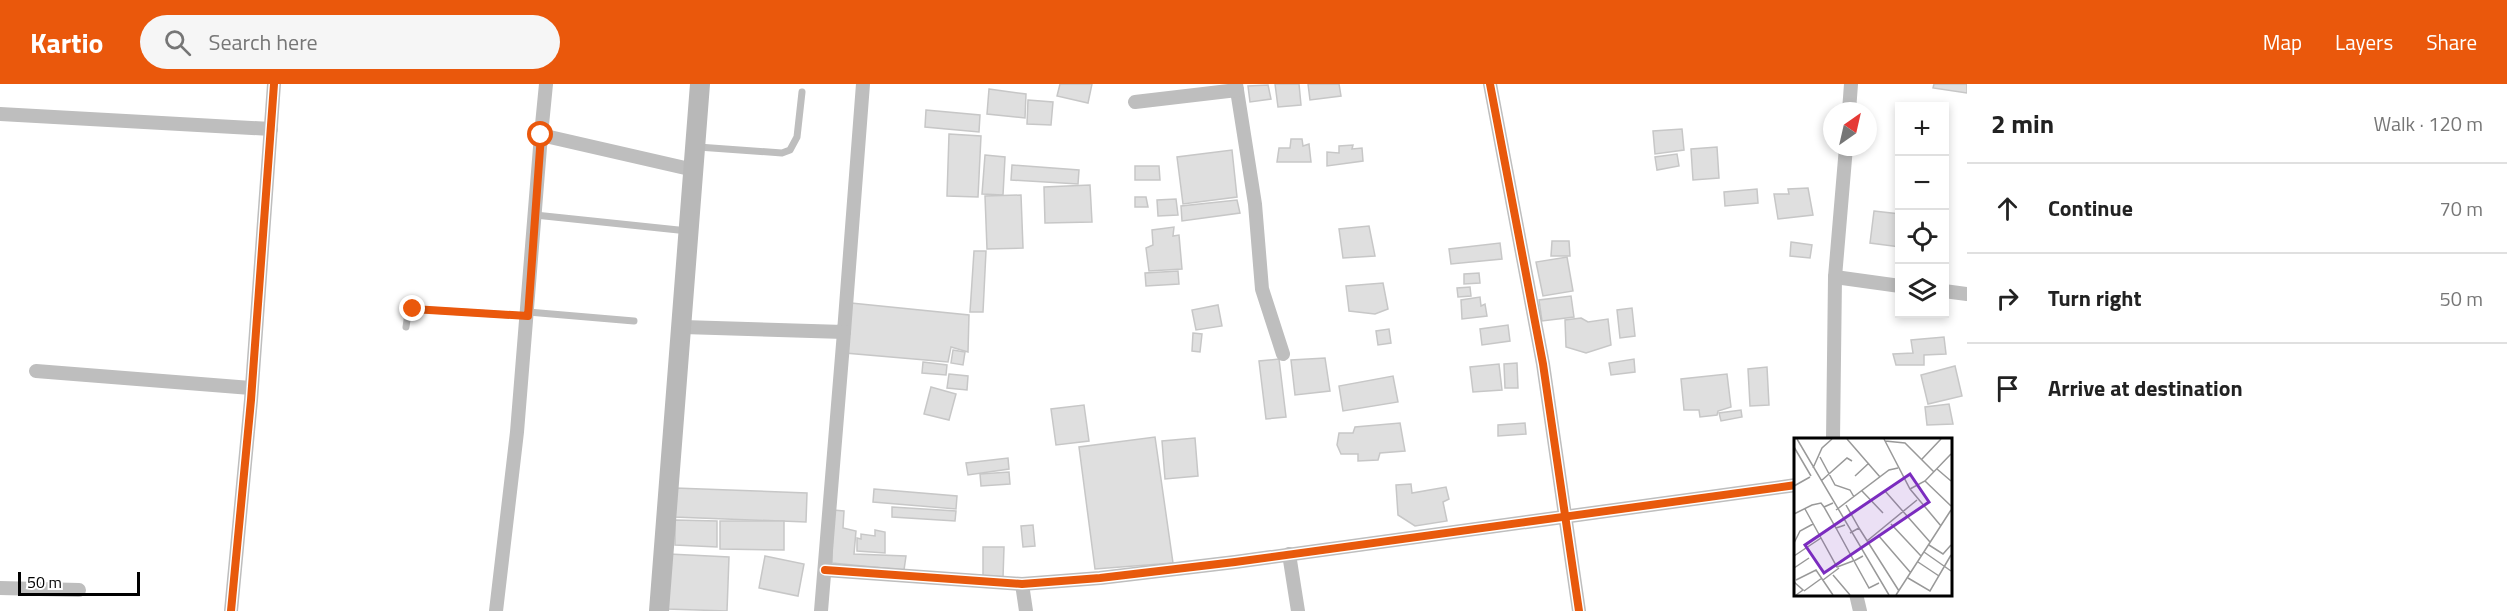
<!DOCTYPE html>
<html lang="en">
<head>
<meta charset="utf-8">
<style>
	:root { --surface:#fff; --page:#f6f6f6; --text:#222; --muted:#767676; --line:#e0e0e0; --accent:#ea580c }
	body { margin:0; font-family:"Titillium Web",sans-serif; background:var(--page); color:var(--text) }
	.controls { position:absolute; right:18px; top:18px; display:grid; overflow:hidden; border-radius:0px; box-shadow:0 3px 9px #0003 }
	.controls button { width:54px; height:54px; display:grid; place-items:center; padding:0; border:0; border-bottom:2px solid var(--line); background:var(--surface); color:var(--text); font:30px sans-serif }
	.compass { position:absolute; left:1823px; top:18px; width:54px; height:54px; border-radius:50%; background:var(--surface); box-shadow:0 3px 9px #0003; rotate:34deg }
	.scale { position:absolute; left:18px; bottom:15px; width:122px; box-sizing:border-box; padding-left:6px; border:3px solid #000; border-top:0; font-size:16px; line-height:21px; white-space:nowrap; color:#000; -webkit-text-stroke:4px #fff; paint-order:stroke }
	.stop { position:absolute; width:18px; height:18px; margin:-14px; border:4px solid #ea580c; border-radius:50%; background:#fff }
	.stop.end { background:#ea580c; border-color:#fff; box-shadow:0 2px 6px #0008 }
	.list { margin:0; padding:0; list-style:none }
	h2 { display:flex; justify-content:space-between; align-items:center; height:78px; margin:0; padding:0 24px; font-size:26px }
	h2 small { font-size:20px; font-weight:400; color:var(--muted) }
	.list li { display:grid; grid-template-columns:39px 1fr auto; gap:18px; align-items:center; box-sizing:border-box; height:90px; padding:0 24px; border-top:2px solid var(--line) }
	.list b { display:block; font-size:22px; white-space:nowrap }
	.list em { font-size:20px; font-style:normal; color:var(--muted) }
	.icon { flex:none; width:33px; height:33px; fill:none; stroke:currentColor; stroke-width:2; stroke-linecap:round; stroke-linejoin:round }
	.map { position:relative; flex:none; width:1967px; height:527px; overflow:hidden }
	header { display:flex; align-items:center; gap:36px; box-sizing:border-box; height:84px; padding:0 30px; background:var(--accent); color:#fff }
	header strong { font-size:28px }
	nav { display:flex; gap:33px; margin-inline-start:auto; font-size:21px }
	.search { width:420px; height:54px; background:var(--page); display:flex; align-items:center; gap:15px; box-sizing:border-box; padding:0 21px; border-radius:33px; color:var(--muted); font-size:22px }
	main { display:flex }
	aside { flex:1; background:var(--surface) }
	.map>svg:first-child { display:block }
	.building { fill:#dfdfdf; stroke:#c7c7c7; stroke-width:1.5 }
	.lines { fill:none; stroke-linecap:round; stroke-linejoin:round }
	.lane { stroke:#bebebe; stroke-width:7 }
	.street { stroke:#bebebe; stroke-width:14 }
	.secondary { stroke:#b8b8b8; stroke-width:20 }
	.cycleway-casing { stroke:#fff; stroke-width:11 }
	.cycleway { stroke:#e8590c; stroke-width:8 }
	.route { stroke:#ea580c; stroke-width:8 }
	.inset-road { fill:none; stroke:#999; stroke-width:1.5 }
	.view { fill:#7b2cbf; fill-opacity:0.15; stroke:#7b2cbf; stroke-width:3 }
	.inset-edge { fill:none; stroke:#000; stroke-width:3 }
</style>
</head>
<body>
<header>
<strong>Kartio</strong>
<div class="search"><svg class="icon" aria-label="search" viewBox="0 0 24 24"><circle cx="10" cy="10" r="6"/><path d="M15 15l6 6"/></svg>Search here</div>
<nav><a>Map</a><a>Layers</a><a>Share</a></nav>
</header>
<main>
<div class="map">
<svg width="1967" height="527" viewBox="0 0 1967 527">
	<rect width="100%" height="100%" fill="#fff"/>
	<g class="building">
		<path d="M1060 0H1092L1088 19 1057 12Z"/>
		<path d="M1275 0H1299L1301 21 1278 23Z"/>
		<path d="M1308 0H1339L1341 12 1310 16Z"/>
		<path d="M1934 0H1967V9L1933 4Z"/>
		<path d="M1268 1 1271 15 1250 18 1248 2Z"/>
		<path d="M989 5 1026 10 1025 34 987 30Z"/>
		<path d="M1028 16 1053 18 1051 41 1027 40Z"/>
		<path d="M926 26 980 31 979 48 925 43Z"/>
		<path d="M1682 45 1684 66 1655 70 1653 47Z"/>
		<path d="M949 50 981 52 978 113 947 112Z"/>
		<path d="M1291 55H1302L1303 62 1309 60 1311 78H1277L1279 64H1290Z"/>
		<path d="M1353 61 1352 65 1362 64 1363 77 1327 82V68L1339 69V62Z"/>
		<path d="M1717 63 1719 94 1693 96 1691 65Z"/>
		<path d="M1232 66 1237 113 1183 120 1177 73Z"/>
		<path d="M1677 70 1679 82 1657 86 1655 73Z"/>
		<path d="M985 71 1005 73 1003 111 982 110Z"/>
		<path d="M1012 81 1079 86 1078 100 1011 96Z"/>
		<path d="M1135 82H1159L1160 96H1135Z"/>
		<path d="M1090 101 1092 138 1045 139 1044 103Z"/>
		<path d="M1808 104 1813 131 1778 135 1774 110H1789L1788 105Z"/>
		<path d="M1757 105 1758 119 1725 122 1724 108Z"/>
		<path d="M1021 111 1023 164 987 165 985 112Z"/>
		<path d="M1135 113H1146L1148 123H1135Z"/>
		<path d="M1176 115 1178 131 1158 132 1157 116Z"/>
		<path d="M1237 116 1240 129 1182 137 1181 122Z"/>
		<path d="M1874 127 1900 130V163L1870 159Z"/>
		<path d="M1369 142 1375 172 1343 174 1339 145Z"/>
		<path d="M1174 143 1173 152 1179 151 1182 185 1149 187 1146 164 1153 161 1152 146Z"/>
		<path d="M1552 157H1569L1570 172H1551Z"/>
		<path d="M1791 158 1812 161 1810 174 1790 172Z"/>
		<path d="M1500 159 1502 175 1451 180 1449 165Z"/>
		<path d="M974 167H986L983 228H970Z"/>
		<path d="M1567 173 1573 207 1543 212 1536 178Z"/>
		<path d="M1178 187 1179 200 1146 202 1145 189Z"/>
		<path d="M1479 189 1480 199 1464 200V190Z"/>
		<path d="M1383 199 1388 225 1375 230 1349 227 1346 202Z"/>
		<path d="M1470 203 1471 212 1458 213 1457 204Z"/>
		<path d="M1571 212 1574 233 1542 237 1539 216Z"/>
		<path d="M1480 213 1481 222 1485 220 1487 232 1462 235 1461 216Z"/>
		<path d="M851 219 969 231 968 268 951 263 948 278 845 269Z"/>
		<path d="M1218 221 1222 242 1196 246 1192 226Z"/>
		<path d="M1632 224 1635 252 1620 254 1617 226Z"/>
		<path d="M1581 234 1588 238 1608 235 1611 261 1586 269 1566 263 1565 236Z"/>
		<path d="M1508 241 1510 257 1482 261 1480 245Z"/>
		<path d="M1389 245 1391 259 1378 261 1376 247Z"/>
		<path d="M1193 249 1202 250 1200 268 1192 267Z"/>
		<path d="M1944 253 1946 270 1924 271V281H1896L1893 270 1913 269 1911 256Z"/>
		<path d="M953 266 965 268 963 281 951 279Z"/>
		<path d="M1325 274 1330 307 1295 311 1291 276Z"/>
		<path d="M1279 275 1286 333 1266 335 1259 277Z"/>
		<path d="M1634 275 1635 288 1611 291 1609 279Z"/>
		<path d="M923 278 947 281 946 291 922 289Z"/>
		<path d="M1517 279 1518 304H1505L1504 280Z"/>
		<path d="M1499 280 1502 306 1473 308 1470 283Z"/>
		<path d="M1955 282 1962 312 1928 320 1921 291Z"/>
		<path d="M1767 283 1769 321 1750 322 1748 285Z"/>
		<path d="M949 290 968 292 967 306 947 304Z"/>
		<path d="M1727 290 1731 323 1718 327 1717 331 1700 333 1699 326H1684L1681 295Z"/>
		<path d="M1393 292 1398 318 1343 327 1339 302Z"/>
		<path d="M931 303 956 310 949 336 924 330Z"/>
		<path d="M1949 320 1953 340 1927 341 1925 323Z"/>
		<path d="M1084 321 1089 357 1056 361 1051 325Z"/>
		<path d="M1741 326 1742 333 1721 337 1719 329Z"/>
		<path d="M1400 339 1405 367 1380 369 1378 376 1358 377V370H1341L1337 361 1339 349H1353L1355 343Z"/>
		<path d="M1525 339 1526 350 1498 352V341Z"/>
		<path d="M1155 353 1173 479 1095 485 1079 363Z"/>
		<path d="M1195 354 1198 392 1165 395 1162 357Z"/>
		<path d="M1008 374 1009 385 968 391 966 379Z"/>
		<path d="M1009 388 1010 400 981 402 980 390Z"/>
		<path d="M1411 400 1412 409 1446 403 1449 415 1443 418 1447 437 1415 442 1398 431 1396 401Z"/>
		<path d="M675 404 807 409 806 438 674 433Z"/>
		<path d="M874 405 957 412 956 425 873 418Z"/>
		<path d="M892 423 956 427 955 437 892 433Z"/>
		<path d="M833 426 844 427 843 444 856 447 854 470 906 472 904 486 832 479Z"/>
		<path d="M675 436 717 437V463L675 461Z"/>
		<path d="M720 437H784V466L720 465Z"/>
		<path d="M1033 441 1035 462 1023 463 1021 442Z"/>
		<path d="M875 446 885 448V469L857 467V454L861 455V450L875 452Z"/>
		<path d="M983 463H1004L1003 494 983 493Z"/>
		<path d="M669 470 729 473 727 527 667 525Z"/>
		<path d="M765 472 804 480 798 512 759 504Z"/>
	</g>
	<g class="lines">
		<g class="lane">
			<path d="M698 63 782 69 790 66 797 53 802 8"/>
			<path d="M535 131 688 147"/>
			<path d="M528 228 634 237"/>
			<path d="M406 243 408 229 413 225 528 232"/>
		</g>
		<g class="street">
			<path d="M546 0 541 51 694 86"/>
			<path d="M1236 0 1255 120 1262 205 1283 270"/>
			<path d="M1490 0 1543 280 1579 527"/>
			<path d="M1135 18 1237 6"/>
			<path d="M1849 27 1851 0"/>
			<path d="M0 30 271 45"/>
			<path d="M1835 193 1900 202"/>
			<path d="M1944 207 1967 210"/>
			<path d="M683 243 844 248 863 0"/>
			<path d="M36 287 251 304"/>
			<path d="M1833 356 1835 193 1846 63"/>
			<path d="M1289 470 1298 527"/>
			<path d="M825 486 1022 500 1100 494 1235 478 1796 401"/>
			<path d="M1022 500 1026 527"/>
			<path d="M0 504 79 506"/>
			<path d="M1856 510 1860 527"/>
			<path d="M231 527 251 316 274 0"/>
			<path d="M496 527 517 348 541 51"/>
			<path d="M821 527 844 248"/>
		</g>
		<path class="secondary" d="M659 527 700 0"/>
		<g class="cycleway-casing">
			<g id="cycleway">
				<path d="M1490 0 1543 280 1579 527"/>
				<path d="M825 486 1022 500 1100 494 1235 478 1796 401"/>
				<path d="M231 527 251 316 274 0"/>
			</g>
		</g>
		<use href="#cycleway" class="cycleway"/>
	</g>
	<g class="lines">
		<path class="route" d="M413 225 528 232 541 51"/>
	</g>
	<g transform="translate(1794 354)">
		<rect width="158" height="158" fill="#fff"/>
		<path class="inset-road" d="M3 1 95 157M53 1 86 39M90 1 116 51 147 88M91 3 111 5 140 34M0 9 17 38M26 19 41 47 56 52 60 59M128 21 147 1M19 30 28 10 38 1M143 31 157 43M61 38 75 25M27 43 53 20 58 23M131 43 157 68M0 48 16 39M116 51 131 43 157 16M68 53 89 75M91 53 136 104M52 67 65 90 56 95M30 69 42 90 51 87M11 71 43 129 59 123M42 72 95 32 104 30M0 76 18 67 27 65 30 69 39 65M97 86 127 118M42 90 60 123 69 118M65 90 105 153M84 97 116 134M73 103 123 62M0 105 6 93 19 86M135 107 149 116 157 107M130 114 157 133M0 118 27 100M60 123 75 150 85 145M124 124 145 138M0 130 15 120M39 137 56 157M114 140 136 153 157 117M2 142 22 132 39 157M29 142 45 130M0 144 9 152 2 157M10 153 28 140M102 157 157 72"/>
		<path class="view" d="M116 36 135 64 30 135 11 107Z"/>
		<rect width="158" height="158" class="inset-edge"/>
	</g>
</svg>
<div class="controls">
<button>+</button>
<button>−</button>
<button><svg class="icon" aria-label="locate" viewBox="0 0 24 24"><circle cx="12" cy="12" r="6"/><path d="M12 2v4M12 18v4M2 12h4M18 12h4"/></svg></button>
<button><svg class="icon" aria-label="layers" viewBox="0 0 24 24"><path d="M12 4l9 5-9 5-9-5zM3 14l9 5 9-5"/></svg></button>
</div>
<svg class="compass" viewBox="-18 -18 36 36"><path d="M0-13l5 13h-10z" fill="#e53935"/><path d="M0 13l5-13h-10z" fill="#767676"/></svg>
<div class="scale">50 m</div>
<div class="stop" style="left:541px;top:51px"></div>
<div class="stop end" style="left:413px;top:225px"></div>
</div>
<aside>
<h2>2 min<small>Walk · 120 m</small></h2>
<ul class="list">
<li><svg class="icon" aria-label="ahead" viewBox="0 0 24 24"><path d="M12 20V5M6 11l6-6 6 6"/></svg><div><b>Continue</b></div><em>70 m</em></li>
<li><svg class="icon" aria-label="right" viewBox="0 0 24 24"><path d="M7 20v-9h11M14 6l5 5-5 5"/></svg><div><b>Turn right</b></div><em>50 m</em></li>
<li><svg class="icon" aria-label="arrive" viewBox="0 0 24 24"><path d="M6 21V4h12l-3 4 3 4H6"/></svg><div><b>Arrive at destination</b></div></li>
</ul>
</aside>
</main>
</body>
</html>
